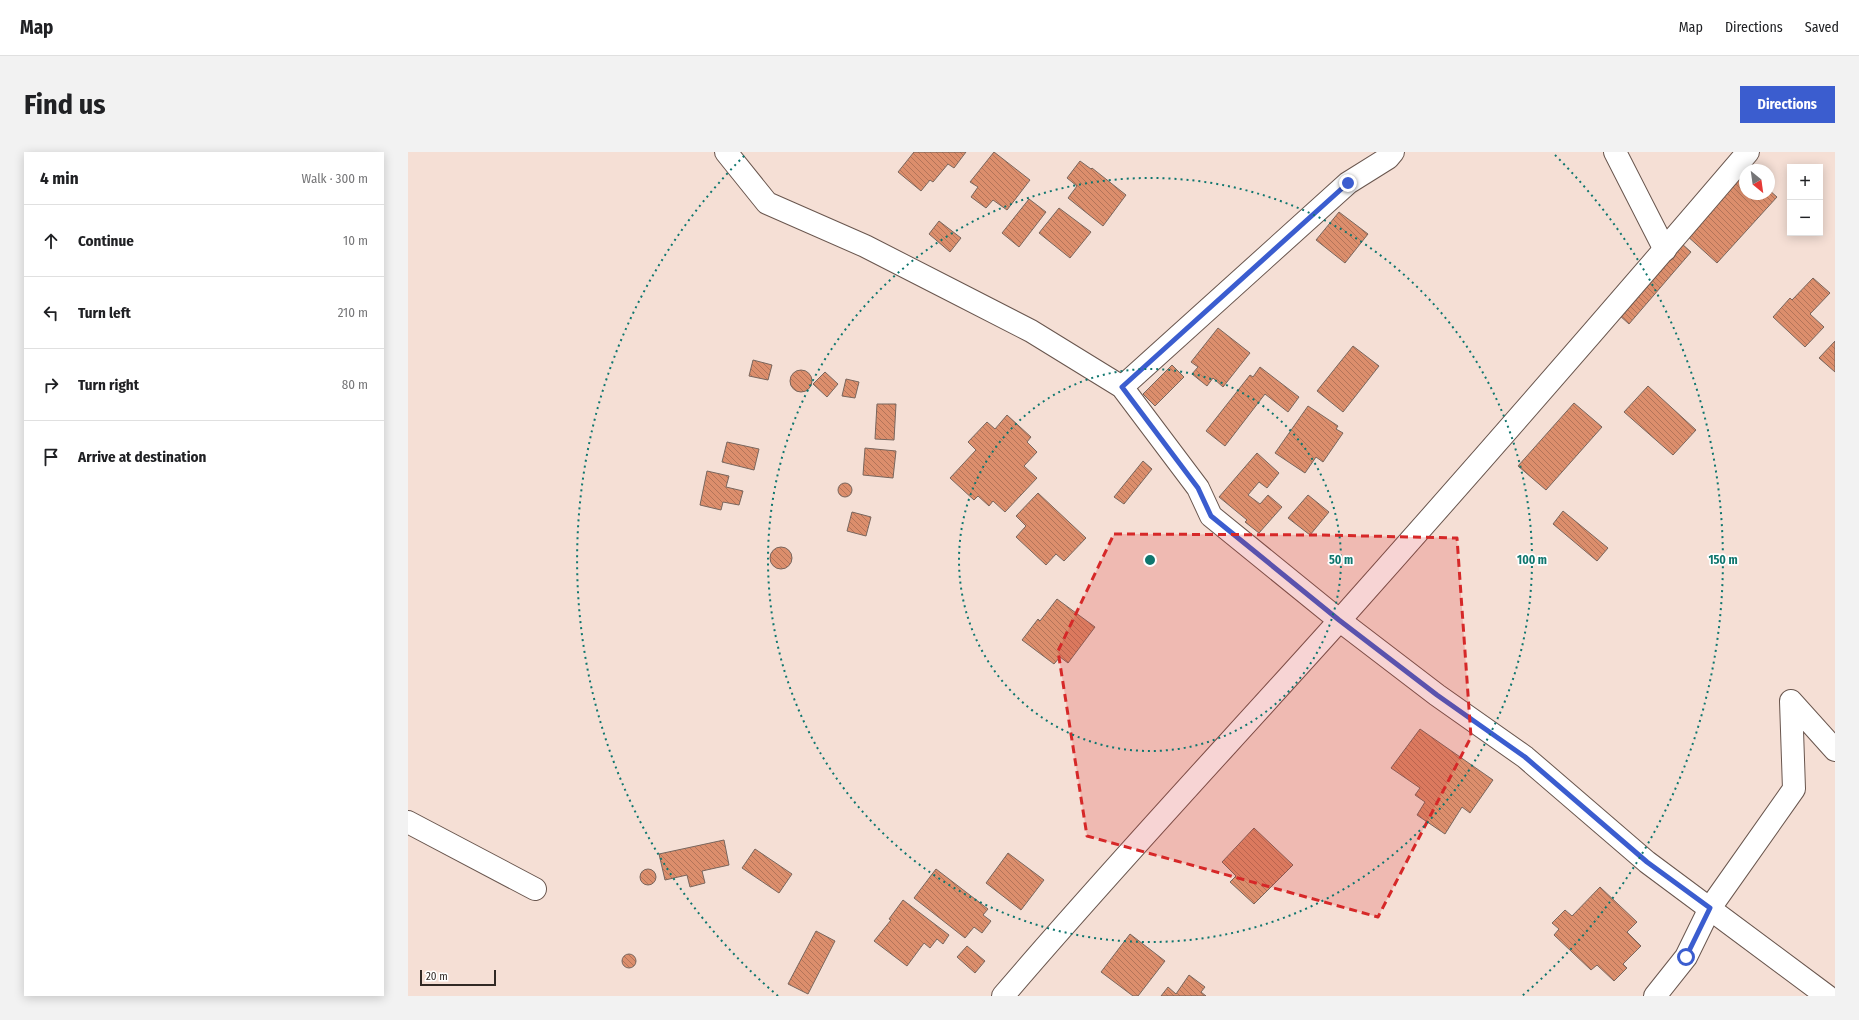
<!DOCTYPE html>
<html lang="en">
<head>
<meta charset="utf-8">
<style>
	:root { --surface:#fff; --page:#f2f2f2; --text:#202124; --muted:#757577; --line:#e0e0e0; --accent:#3b5dcf }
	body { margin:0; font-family:"Fira Sans Condensed",sans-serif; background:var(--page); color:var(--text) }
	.controls { position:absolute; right:12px; top:12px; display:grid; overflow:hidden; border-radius:0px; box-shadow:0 2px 10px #0003 }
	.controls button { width:36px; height:36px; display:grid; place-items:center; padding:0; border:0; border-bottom:1px solid var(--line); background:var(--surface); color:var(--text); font:20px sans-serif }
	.compass { position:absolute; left:1331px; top:12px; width:36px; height:36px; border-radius:50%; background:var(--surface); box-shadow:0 2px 10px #0003; rotate:151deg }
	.scale { position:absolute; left:12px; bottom:10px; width:76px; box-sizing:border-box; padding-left:4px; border:2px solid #312925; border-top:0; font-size:11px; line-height:14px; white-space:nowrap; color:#312925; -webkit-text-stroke:3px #fff; paint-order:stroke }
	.stop { position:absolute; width:12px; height:12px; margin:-9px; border:3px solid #3b5dcf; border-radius:50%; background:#fff }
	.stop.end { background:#3b5dcf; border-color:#fff; box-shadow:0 1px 4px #0008 }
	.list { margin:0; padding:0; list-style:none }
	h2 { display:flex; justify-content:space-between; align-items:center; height:52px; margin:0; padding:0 16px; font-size:17px }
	h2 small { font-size:13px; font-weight:400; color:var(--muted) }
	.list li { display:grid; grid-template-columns:26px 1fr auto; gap:12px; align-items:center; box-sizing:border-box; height:72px; padding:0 16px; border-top:1px solid var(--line) }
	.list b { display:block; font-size:15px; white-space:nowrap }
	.list em { font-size:13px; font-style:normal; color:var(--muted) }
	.icon { flex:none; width:22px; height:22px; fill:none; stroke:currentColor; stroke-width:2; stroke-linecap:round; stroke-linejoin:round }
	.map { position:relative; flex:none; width:1427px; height:844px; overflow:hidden; border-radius:0px }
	header { display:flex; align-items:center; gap:24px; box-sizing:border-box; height:56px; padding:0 20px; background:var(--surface); border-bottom:1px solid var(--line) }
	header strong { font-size:19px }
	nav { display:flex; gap:22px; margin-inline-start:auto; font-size:14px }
	.intro { display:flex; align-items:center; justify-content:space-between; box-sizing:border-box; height:96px; padding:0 24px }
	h1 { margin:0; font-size:28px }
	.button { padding:10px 18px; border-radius:0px; background:var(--accent); color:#fff; font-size:14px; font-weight:700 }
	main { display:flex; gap:24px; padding:0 24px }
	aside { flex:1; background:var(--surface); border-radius:0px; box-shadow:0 2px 10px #0003 }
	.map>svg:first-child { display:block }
	.building { fill:url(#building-back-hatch); stroke:#79665d }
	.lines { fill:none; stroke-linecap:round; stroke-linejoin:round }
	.minor-casing { stroke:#69564e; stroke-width:24 }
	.minor { stroke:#fff; stroke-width:22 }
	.route { stroke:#3b5dcf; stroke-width:5 }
	.marked { fill:#d62828; fill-opacity:0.2; stroke:#d62828; stroke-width:3; stroke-dasharray:8 5; stroke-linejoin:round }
	.ring { fill:none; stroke:#0f766e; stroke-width:2; stroke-dasharray:2 4 }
	.centre { fill:#0f766e; stroke:#fff; stroke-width:2 }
	.ring-label { font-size:12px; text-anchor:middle; font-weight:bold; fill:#0f766e; stroke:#fff; stroke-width:3.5; stroke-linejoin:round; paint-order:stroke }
</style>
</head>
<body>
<header>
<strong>Map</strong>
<nav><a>Map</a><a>Directions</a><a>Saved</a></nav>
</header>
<div class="intro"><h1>Find us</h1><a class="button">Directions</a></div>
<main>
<aside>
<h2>4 min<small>Walk · 300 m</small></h2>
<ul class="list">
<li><svg class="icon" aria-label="ahead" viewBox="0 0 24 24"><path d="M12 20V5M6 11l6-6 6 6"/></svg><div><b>Continue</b></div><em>10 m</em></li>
<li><svg class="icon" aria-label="left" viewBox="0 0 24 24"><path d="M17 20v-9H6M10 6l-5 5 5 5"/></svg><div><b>Turn left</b></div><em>210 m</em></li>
<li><svg class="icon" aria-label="right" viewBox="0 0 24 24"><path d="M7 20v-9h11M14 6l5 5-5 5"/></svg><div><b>Turn right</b></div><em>80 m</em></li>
<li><svg class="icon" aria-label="arrive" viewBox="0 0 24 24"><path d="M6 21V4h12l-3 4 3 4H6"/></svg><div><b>Arrive at destination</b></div></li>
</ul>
</aside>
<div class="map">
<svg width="1427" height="844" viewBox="0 0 1427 844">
	<defs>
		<pattern id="building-back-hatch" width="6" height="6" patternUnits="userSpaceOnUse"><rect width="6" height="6" fill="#dc8e6c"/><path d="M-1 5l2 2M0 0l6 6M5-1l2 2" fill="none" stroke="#b37459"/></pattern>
	</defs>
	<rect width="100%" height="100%" fill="#f5dfd5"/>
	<g class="building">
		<path d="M506 0H558L546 16 540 12 525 30 522 28 513 39 490 20Z"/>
		<path d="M586 0 622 28 599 58 585 48 578 56 563 45 570 35 562 30Z"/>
		<path d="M672 9 683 17 684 16 718 43 695 74 660 46 669 34 659 26Z"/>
		<path d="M1337 16 1339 18H1337V42H1361V38L1369 45 1309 111 1277 82Z"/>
		<path d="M621 47 638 60 611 95 594 81Z"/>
		<path d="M651 56 683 80 662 106 631 81Z"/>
		<path d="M931 60 960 82 937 111 908 88Z"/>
		<path d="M531 69 553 86 542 100 521 82Z"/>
		<path d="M1273 91 1283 100 1221 172 1211 163Z"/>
		<path d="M1405 126 1422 141 1402 162 1416 175 1397 195 1365 165 1382 146 1384 148Z"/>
		<path d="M810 176 842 201 815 235 805 226 799 234 784 222 790 215 783 210Z"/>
		<path d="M1427 189V220L1411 206Z"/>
		<path d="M945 194 971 214 935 260 909 239Z"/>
		<path d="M345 208 364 213 360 228 341 224Z"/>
		<path d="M764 213 776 225 747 254 735 242Z"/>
		<path d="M852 215 891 245 880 260 857 242 817 294 798 279 842 223 845 225Z"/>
		<circle cx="393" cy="229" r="11"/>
		<path d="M417 220 430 232 419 245 405 232Z"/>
		<path d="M438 227 451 230 447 246 434 244Z"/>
		<path d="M1240 234 1288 278 1265 303 1216 260Z"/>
		<path d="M1166 251 1194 275 1138 338 1110 314Z"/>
		<path d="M469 252H488L486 288 467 287Z"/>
		<path d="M900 254 930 274 928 277 935 281 915 310 908 305 897 321 867 301Z"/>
		<path d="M599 263 623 285 619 290 629 300 616 314 629 326 597 360 585 349 581 354 570 344 566 348 542 326 568 298 560 290 579 270 587 277Z"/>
		<path d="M319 290 351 297 346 318 314 310Z"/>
		<path d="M457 296 488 299 485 326 455 323Z"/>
		<path d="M849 301 871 321 859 336 851 330 840 343 852 352 860 343 874 355 851 381 837 370 839 368 811 345Z"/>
		<path d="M735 309 744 317 716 352 706 345Z"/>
		<path d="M299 319 321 324 318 335 335 339 331 353 315 350 313 358 292 353Z"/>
		<circle cx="437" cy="338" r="7"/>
		<path d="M630 341 678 386 656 409 648 402 638 413 608 385 618 374 608 364Z"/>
		<path d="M900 343 921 360 902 383 880 366Z"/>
		<path d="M1155 359 1200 396 1189 409 1145 372Z"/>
		<path d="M444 360 463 365 458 384 439 379Z"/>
		<circle cx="373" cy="406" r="11"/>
		<path d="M649 447 687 475 660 511 652 505 646 512 614 488 630 467 632 469Z"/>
		<path d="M1012 577 1085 628 1062 661 1054 655 1037 682 1009 663 1017 650 1007 643 1012 636 983 616Z"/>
		<path d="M846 676 885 713 846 752 822 730 828 724 814 710Z"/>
		<path d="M316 688 321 713 294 719 297 731 282 735 279 723 257 728 251 702Z"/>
		<path d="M347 697 384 722 371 741 334 716Z"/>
		<path d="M600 701 636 728 613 758 578 731Z"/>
		<path d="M528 717 580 757 575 763 583 769 574 781 566 775 557 786 506 746Z"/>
		<circle cx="240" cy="725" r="8"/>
		<path d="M1192 735 1229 770 1219 780 1233 794 1215 812 1219 816 1206 829 1189 813 1183 818 1146 783 1151 777 1144 771 1157 758 1164 764Z"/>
		<path d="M495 748 541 783 535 792 529 787 522 796 516 791 499 814 466 789 483 768 481 767Z"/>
		<path d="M408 779 427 789 400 842 380 832Z"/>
		<path d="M722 782 757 809 730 844H725L693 820Z"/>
		<path d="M559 794 577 809 567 821 549 805Z"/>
		<circle cx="221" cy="809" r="7"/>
		<path d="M781 823 797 835 793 840 798 844H753L760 835 768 842Z"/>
	</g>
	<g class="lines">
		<g class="minor-casing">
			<g id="minor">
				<path d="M318 0 359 51 457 94 545 139 623 179 714 235 790 336 803 364 931 468 1029 543 1117 605 1239 710 1419 844"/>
				<path d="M1207 0 1257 98"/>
				<path d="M714 235 940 31 980 6 985 0"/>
				<path d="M0 670 127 737"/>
				<path d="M595 844C704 716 819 594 931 469 1069 314 1205 158 1340 0"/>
				<path d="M1247 844 1278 805 1302 756 1386 637 1383 549 1427 598"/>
			</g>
		</g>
		<use href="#minor" class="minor"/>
	</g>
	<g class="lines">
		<path class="route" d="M940 31 714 235 790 336 803 364 931 468 1029 543 1117 605 1239 710 1302 756 1278 805"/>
	</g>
	<path class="marked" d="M706 382 913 383 1049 386 1063 585 970 765 679 684 650 499Z"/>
	<g class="ring">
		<circle cx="742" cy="408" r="191"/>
		<circle cx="742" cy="408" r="382"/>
		<path d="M370 844A573 573 0 0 1 337 3M1147 3A573 573 0 0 1 1114 844"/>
	</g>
	<circle cx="742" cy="408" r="6" class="centre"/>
	<g class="ring-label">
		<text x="933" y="412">50 m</text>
		<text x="1124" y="412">100 m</text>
		<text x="1315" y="412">150 m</text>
	</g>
</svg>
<div class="controls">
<button>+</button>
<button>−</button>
</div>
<svg class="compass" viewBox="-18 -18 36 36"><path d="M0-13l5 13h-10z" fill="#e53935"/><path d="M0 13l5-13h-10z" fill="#757577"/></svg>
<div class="scale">20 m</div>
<div class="stop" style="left:1278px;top:805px"></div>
<div class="stop end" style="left:940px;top:31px"></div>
</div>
</main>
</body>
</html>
